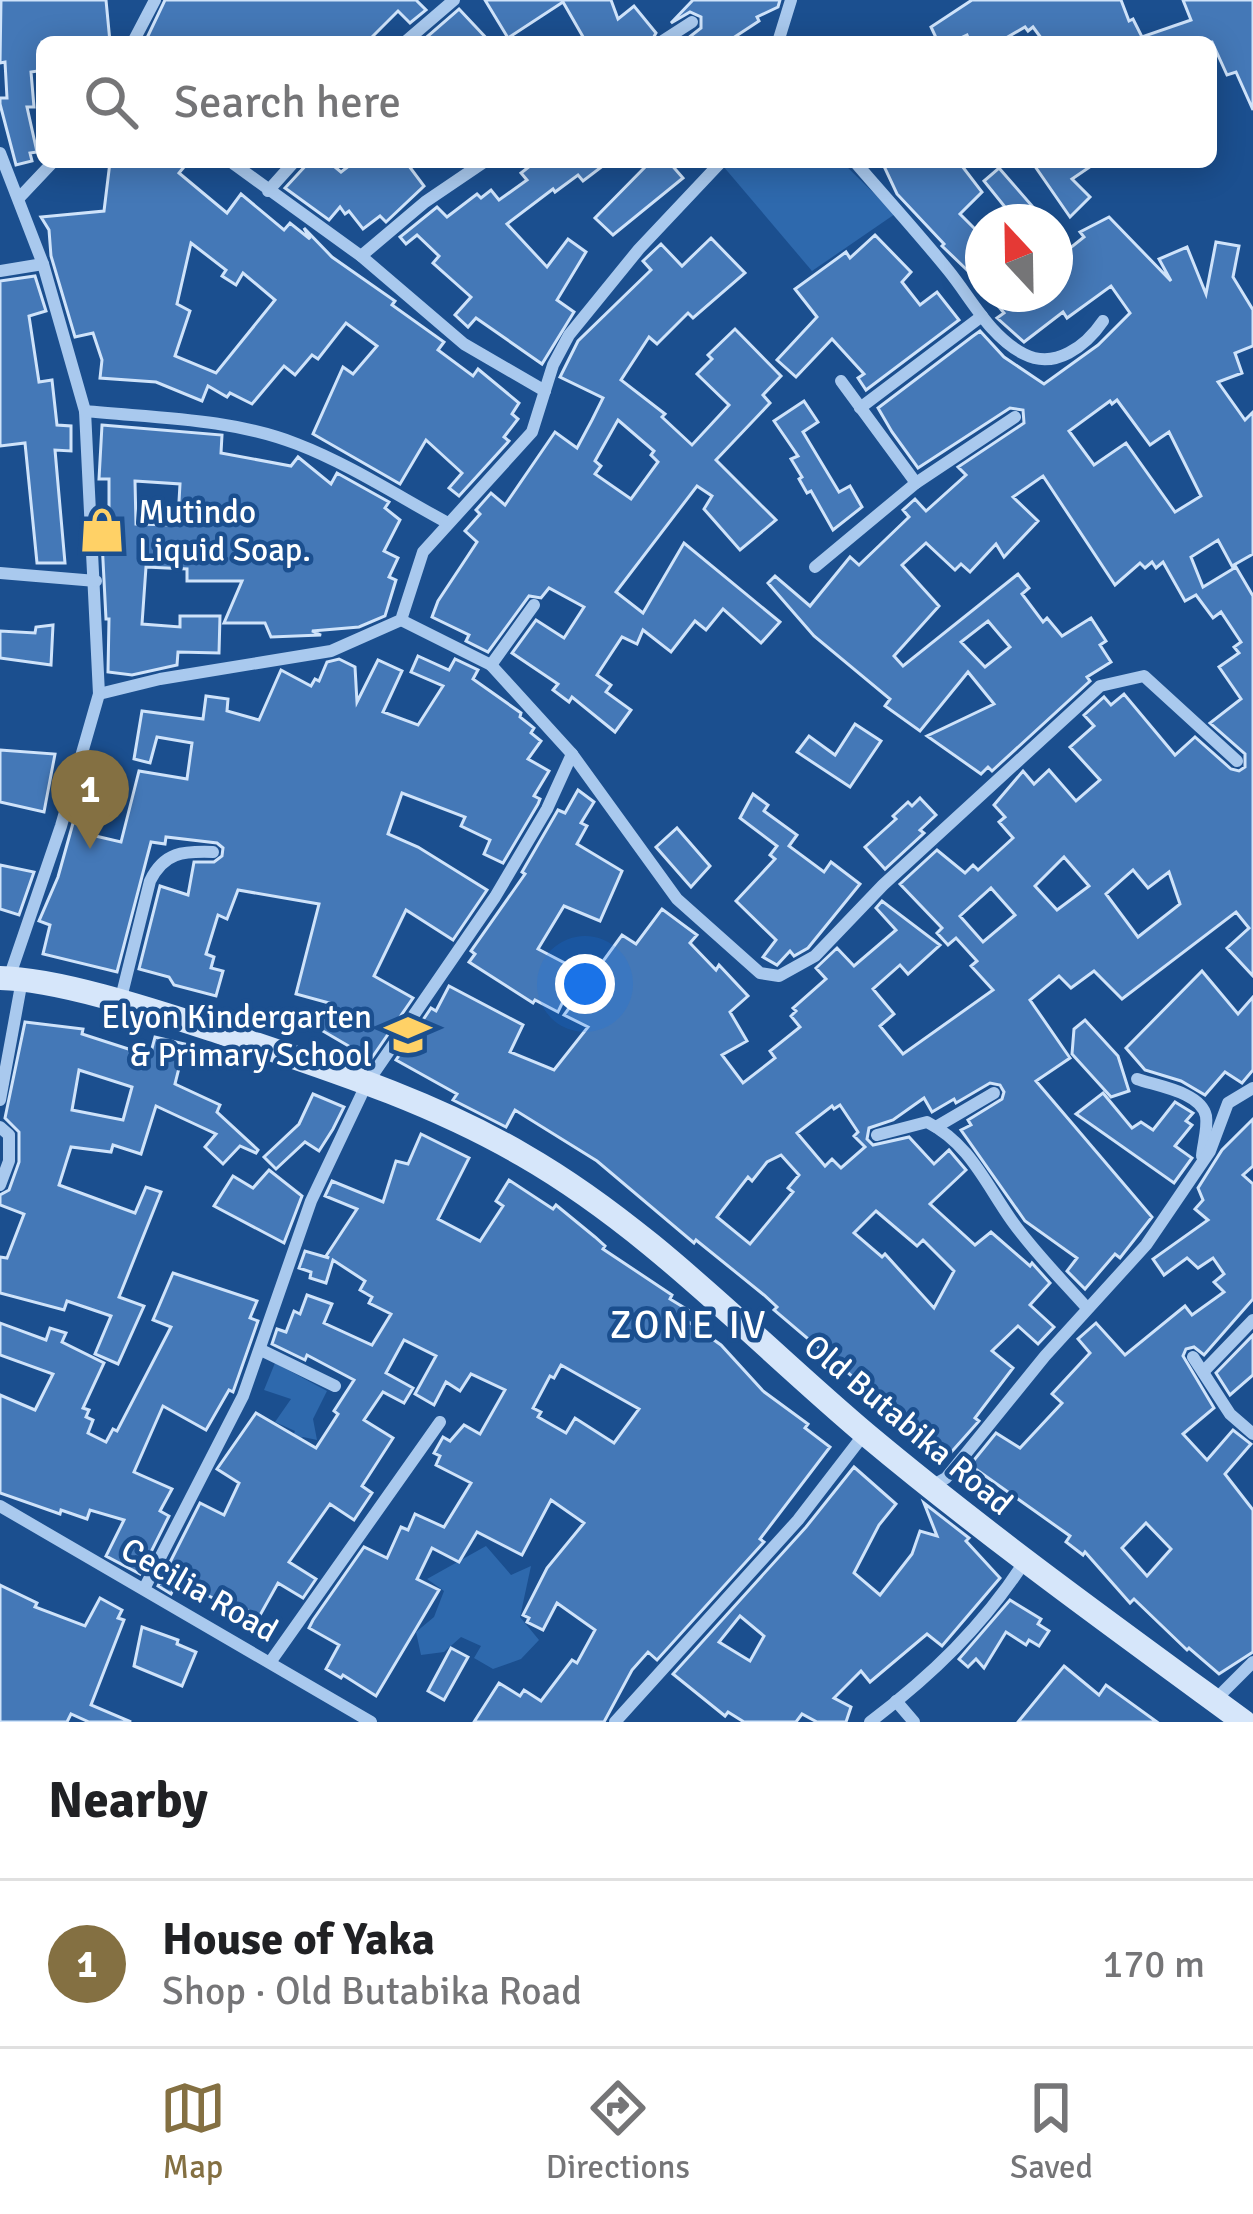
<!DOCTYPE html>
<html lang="en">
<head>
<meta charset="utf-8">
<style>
	:root { --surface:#fff; --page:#f2f2f2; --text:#202124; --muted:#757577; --line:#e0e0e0; --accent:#847042 }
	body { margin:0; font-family:Signika,sans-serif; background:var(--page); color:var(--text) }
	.compass { position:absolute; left:965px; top:204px; width:108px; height:108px; border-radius:50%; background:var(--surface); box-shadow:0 6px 30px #0003; rotate:338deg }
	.you { position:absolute; left:585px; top:984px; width:42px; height:42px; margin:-30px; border:9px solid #fff; border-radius:50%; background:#1a73e8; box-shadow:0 0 0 18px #1a73e833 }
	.badge { display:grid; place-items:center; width:78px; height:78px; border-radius:50%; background:var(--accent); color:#fff; font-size:39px; font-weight:700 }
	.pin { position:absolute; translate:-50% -99px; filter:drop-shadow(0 3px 6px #0008) }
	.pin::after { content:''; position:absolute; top:63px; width:42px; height:36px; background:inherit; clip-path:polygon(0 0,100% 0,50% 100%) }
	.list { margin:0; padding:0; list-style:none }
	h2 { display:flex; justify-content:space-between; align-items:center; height:156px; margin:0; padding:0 48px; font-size:51px }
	h2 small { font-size:39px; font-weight:400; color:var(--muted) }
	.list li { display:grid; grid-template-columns:78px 1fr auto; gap:36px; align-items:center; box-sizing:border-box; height:168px; padding:0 48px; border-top:3px solid var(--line) }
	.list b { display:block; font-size:45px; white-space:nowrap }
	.list p { margin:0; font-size:39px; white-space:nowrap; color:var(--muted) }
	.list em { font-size:39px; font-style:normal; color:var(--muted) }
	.icon { flex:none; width:66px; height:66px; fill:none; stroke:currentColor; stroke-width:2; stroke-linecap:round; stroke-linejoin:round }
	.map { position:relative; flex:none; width:1253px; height:1722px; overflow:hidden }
	.search { position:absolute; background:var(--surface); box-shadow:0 6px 30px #0003; left:36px; right:36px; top:36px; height:132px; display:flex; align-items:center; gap:30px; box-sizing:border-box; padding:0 42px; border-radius:18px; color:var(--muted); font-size:45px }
	.sheet { height:324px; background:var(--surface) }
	nav { display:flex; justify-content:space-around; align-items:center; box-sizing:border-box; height:168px; border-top:3px solid var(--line); background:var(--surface); font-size:33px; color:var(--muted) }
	nav a { display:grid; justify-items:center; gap:6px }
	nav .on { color:var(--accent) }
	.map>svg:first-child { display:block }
	.green { fill:#2e69ad }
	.building { fill:#4478b7; stroke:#cfe3fa; stroke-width:3; fill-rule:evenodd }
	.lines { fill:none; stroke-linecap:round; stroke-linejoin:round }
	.minor { stroke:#a9c9ee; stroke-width:12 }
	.secondary { stroke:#d6e6fa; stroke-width:24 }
	.labels { text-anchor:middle; stroke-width:9; stroke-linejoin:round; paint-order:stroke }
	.poi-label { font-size:33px; fill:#fff; stroke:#1b4f8f; text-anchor:start }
	.street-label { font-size:33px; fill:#fff; stroke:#1b4f8f }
	.quarter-label { font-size:39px; letter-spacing:3px; fill:#fff; stroke:#1b4f8f }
</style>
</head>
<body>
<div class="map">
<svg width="1253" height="1722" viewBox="0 0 1253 1722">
	<rect width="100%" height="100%" fill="#1b4f8f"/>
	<g class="green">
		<path d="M728 162H842L895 214 812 271 723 166Z"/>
		<path d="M275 1363 327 1391 313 1419 317 1440 303 1437 289 1445 295 1431 275 1422 291 1399 264 1390Z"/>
		<path d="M486 1546 511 1575 531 1566 520 1617 539 1640 521 1659 493 1669 474 1658 481 1646 461 1637 444 1652 421 1655 416 1632 434 1617 444 1591 427 1579Z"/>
	</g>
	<g class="building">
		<path d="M1 0H106L110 42H42L38 71 31 72 34 107H27L37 152 30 153 32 161 16 165 0 104V98H7L5 62 0 63Z"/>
		<path d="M165 0H416L426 10 410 23 398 11 367 42H145Z"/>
		<path d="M485 0H611L618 19 634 6 656 33 651 42H586L563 2 508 38Z"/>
		<path d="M693 0H780L778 7 757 17 759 21 727 42H683L701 28V17L690 12 671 23Z"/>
		<path d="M972 0H1121L1129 21 1133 19 1142 37 1191 20 1183 0H1253V110L1236 72 1227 75 1212 42H1044L1033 27 1028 31 1025 27 999 42H970L967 35 952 42H938L931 27Z"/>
		<path d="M459 9 490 42H421Z"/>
		<path d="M110 162H188L179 173 227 213 241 194 284 230 290 223 310 239 304 228 332 257 395 301 392 305 444 342 438 350 473 376 478 369 519 403 512 414 518 419 504 437 509 441 459 496 449 488 462 473 426 440 400 484 313 434 343 367 353 374 377 346 346 323 318 359 312 355 295 375 284 366 252 404 230 393 227 397 208 386 202 401 156 382 100 378 102 360 93 333 75 337 51 256 49 230 41 217 104 211ZM191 243 226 270 222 276 236 285 243 273 275 300 216 373 175 356 190 311 177 304Z"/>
		<path d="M309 162H329L341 172 354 162H406L424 186 386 222 380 216 363 229 349 211 345 214 340 207 329 220 285 188Z"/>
		<path d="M535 162H608L583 181 578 175 555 192 553 189 507 224 547 267 568 239 586 252 557 300 574 312 542 364 476 318 468 327 455 315 471 297 433 263 439 256 417 235 406 244 400 237 437 207 447 217 477 194 481 198 491 190 499 200 527 180 521 173Z"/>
		<path d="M650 162H669L683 178 613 235 595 218Z"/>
		<path d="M882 162H959L982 192 960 214 983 237V283L971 266 967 270 942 246 944 244 897 194Z"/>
		<path d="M1032 162H1097L1072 179 1090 197 1070 217Z"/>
		<path d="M999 168 1046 222H1017L984 181Z"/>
		<path d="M1109 217 1171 281 1159 259 1187 247 1206 294 1216 242 1239 246 1233 277 1253 310V346L1235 353 1242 373 1218 382 1245 420 1253 412V554L1232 566 1218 540 1191 557 1203 587 1236 567 1253 596V976L1227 948 1249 928 1236 912 1122 999 1094 971 1071 988 1059 976 1030 1000 1070 1058 1036 1081 1152 1217 1120 1258 1115 1254 1085 1289 1067 1271 1077 1258 1025 1221 961 1130 971 1125 968 1120 1002 1099 1004 1092 1000 1085 990 1083 956 1103 954 1099 932 1112 924 1098 893 1120 869 1128 867 1139 873 1145 909 1137 934 1164 949 1150 966 1170 930 1204 975 1245 991 1232 1030 1266 1032 1263 1050 1283 1030 1305 1054 1327 1038 1344 1018 1326 992 1351 1013 1368 975 1418 979 1421 947 1457 774 1310 777 1307 764 1295 696 1240 694 1243 597 1161 515 1110 506 1127 453 1100 457 1094 396 1060 431 1008 436 1011 449 986 523 1025 510 1052 554 1070 588 1027 564 1015 622 935 636 944 662 909 697 935 690 943 716 970 719 965 748 996 730 1012 747 1041 722 1055 743 1083 775 1058 770 1051 800 1027 791 1016 796 1011 793 1008 826 979 816 968 837 948 854 966 896 930 876 908 882 901 940 945 908 974 900 965 873 989 894 1014 880 1026 903 1054 993 990 971 966 977 961 956 938 948 945 937 933 942 928 900 884 937 850 965 873 973 865 978 870 1013 838 999 822 1005 817 994 805 1023 771 1034 784 1049 770 1076 801 1100 780 1070 747 1094 726 1084 715 1104 697 1111 705 1124 694 1175 755 1195 737 1231 769 1239 771 1245 767V754L1210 723 1241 699 1219 667 1239 653 1234 647 1241 642 1221 612 1213 618 1196 595 1185 601 1163 562 1156 568 1152 562 1145 568 1140 563 1115 585 1043 476 1013 497 1038 521 1004 557 996 544 970 572 961 564 955 570 926 543 902 565 939 606 894 656 903 666 1018 574 1029 588 1022 594 1043 622 1047 618 1062 636 1091 618 1106 641 1100 645 1111 662 1087 677 1090 681 992 771 988 767 981 774 927 736 994 704 968 672 920 731 885 706 890 699 814 636 768 583 775 576 810 606 850 557 859 565 909 517 903 510 915 499 926 511 966 475 958 467 1024 423 1023 410 1010 408 918 468 892 432 878 408 973 336 980 331 1004 357 1044 384 1098 345 1130 313 1111 286 1067 318 1063 312 1024 342 997 318 1004 313 995 302 1005 294H1055V233L1069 249 1084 237 1080 232ZM1117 400 1150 445 1169 432 1201 496 1175 512 1126 443 1094 465 1069 431 1110 401 1112 404ZM988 621 1010 647 985 667 961 642ZM1064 857 1089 886 1057 910 1035 886ZM1133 870 1148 888 1169 872 1180 904 1138 937 1106 894ZM991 888 1015 915 983 942 960 916ZM840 1105 858 1132 854 1136 865 1147 841 1168 832 1159 825 1166 797 1133 832 1106 834 1109ZM781 1155 799 1175 788 1188 793 1192 750 1244 717 1217 748 1177 752 1181 767 1162ZM876 1211 917 1246 923 1240 954 1271 934 1308 885 1254 882 1257 854 1233Z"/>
		<path d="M875 235 911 272 902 282 920 305 937 292 959 320 866 390 858 378 864 374 832 339 796 377 777 360 817 317 795 289 846 252 850 258Z"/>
		<path d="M711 238 745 273 693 318 688 313 657 344 649 337 621 380 665 414 662 417 692 445 729 405 697 374 712 359 708 355 735 329 781 376 763 395 770 403 716 460 776 520 740 550 704 509 712 496 697 486 616 592 643 613 684 543 780 622 761 643 723 609 706 630 695 621 671 652 643 630 637 644 622 637 597 675 611 685 606 692 631 710 615 732 572 697 569 702 553 690 558 684 512 653 536 620 564 638 584 607 549 588 541 598 529 596 488 652 466 641 469 635 432 617 438 601 477 542 465 531 480 514 476 510 491 493 505 505 555 432 577 448 592 420 603 398 560 377 578 341 651 270 643 261 661 244 682 266ZM618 420 654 451 651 455 658 462 631 499 595 474 601 466 595 461Z"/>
		<path d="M35 276 46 311 29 316 39 382 52 380 57 425 71 426V451L55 450 65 563H37L25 443 0 446V281Z"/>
		<path d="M804 401 818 422 803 432 839 492 850 486 862 507 833 530 811 491 807 493 799 479 802 477 791 459 798 456 774 421Z"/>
		<path d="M102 425 222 435 221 453 291 466 298 457 331 484 337 473 389 502 385 508 400 520 384 551 398 558 389 577 396 580 385 616 359 627 312 631 321 635 271 637 265 623H224L242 581H187V569L146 567 142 624 180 627V616H220L219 653 178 652 177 665 132 675 108 672 109 619H106L102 541V522H108L109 511V479H99ZM135 481 180 484 178 519H171V525L136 524Z"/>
		<path d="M53 625 51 665 0 658V631L35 633 36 627Z"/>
		<path d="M418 656 449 670 455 659 478 670 473 679 521 713 520 717 534 728 531 733 541 741 528 759 549 771 534 796 540 799 538 804 503 863 484 854 490 840 461 826 465 817 402 793 388 834 418 847 487 890 453 940 406 910 374 976 413 998 371 1059 316 1027 329 1003 296 994 319 904 238 890 227 919 218 915 206 954 214 957 211 968 223 971 216 996 174 985 169 977 139 969 160 886 188 895 194 862H214L222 856 223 848 217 843 166 837 165 844 151 842 117 972 43 954 50 925 39 921 58 877 75 816 89 818 87 834 121 842 139 771 187 779 192 743 157 737 150 763 134 759 142 711 203 719 206 696 228 699 227 711 259 720 281 670 311 686 315 679 319 681 327 662 339 659 355 667 357 702 378 660 402 671 383 712 418 725 443 686 411 672Z"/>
		<path d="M855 724 881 741 850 787 797 752 809 736 835 755Z"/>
		<path d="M0 750 55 754 44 812 0 802Z"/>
		<path d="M578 790 594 802 581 823 587 826 577 844 622 871 600 921 564 906 538 949 578 970 558 1012 535 1000 533 1003 469 962 475 954 471 951 525 874 522 872 558 810 565 813Z"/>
		<path d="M753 794 768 805 764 811 797 835 789 846 824 872 831 862 860 884 808 948 794 956 790 951 777 965 763 957 776 940 736 901 775 859 770 855 777 846 740 818Z"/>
		<path d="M920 798 936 815 920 830 924 833 885 869 865 847 896 819 893 816 908 802 912 806Z"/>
		<path d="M677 828 710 866 691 887 656 847Z"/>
		<path d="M0 865 34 872 19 915 0 909Z"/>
		<path d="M1202 971 1238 1014 1253 997V1070L1242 1083 1225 1072 1205 1095 1181 1081 1145 1070 1126 1048Z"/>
		<path d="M1085 1020 1118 1056 1129 1091 1111 1097 1072 1054 1074 1029Z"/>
		<path d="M25 1022 83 1029 82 1034 150 1056 155 1037 185 1044 175 1084 220 1105 217 1112 258 1150 256 1153 240 1146 223 1164 205 1147 216 1134 156 1106 141 1154 113 1145 111 1152 71 1147 59 1185 135 1213 146 1187 161 1192 119 1297 144 1306 118 1364 95 1354 111 1316 67 1301 64 1310 0 1293V1257L7 1258 24 1214 0 1205V1195L9 1190 19 1162V1132L5 1118ZM79 1070 132 1087 123 1120 72 1110Z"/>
		<path d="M1103 1093 1132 1128 1141 1122 1153 1130 1175 1102 1193 1113 1186 1121 1192 1125 1175 1146 1192 1158 1174 1183 1076 1114Z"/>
		<path d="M313 1094 344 1107 333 1129 319 1151 305 1142 276 1169 264 1157 299 1124Z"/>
		<path d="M1253 1119V1166L1243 1175 1253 1184V1299L1204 1355 1194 1347 1186 1349 1183 1356 1214 1408 1183 1434 1207 1460 1233 1430 1251 1444 1225 1474 1253 1510V1652L1219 1674 1189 1648 1187 1650 1134 1599 1130 1603 1085 1552 1083 1555 1066 1542 1070 1536 970 1465 996 1433 1020 1448 1062 1403 1052 1394 1090 1353 1078 1339 1096 1323 1125 1355 1185 1306 1192 1315 1224 1292 1214 1282 1224 1274 1213 1258 1198 1268 1187 1258 1164 1275 1153 1259 1208 1220 1195 1209 1203 1200 1198 1188 1222 1150ZM1146 1523 1171 1549 1147 1576 1122 1548Z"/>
		<path d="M421 1134 469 1158 438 1219 480 1241 503 1206 496 1201 509 1180 553 1209 556 1205 595 1237 605 1246 603 1249 672 1295 670 1299 688 1310 683 1318 721 1345 763 1391 808 1424 805 1428 830 1447 760 1539 764 1542 657 1660 648 1652 632 1670 604 1722H474L499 1683 520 1696 524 1690 541 1701 572 1660 577 1663 595 1630 557 1603 543 1630 527 1622 529 1618 523 1615 547 1568 584 1523 551 1500 522 1555 477 1532 459 1562 432 1548 417 1579 439 1590 376 1696 343 1675 341 1678 326 1669 339 1645 309 1628 313 1620 364 1547 387 1558 401 1527 408 1530 415 1514 444 1527 471 1483 436 1465 440 1456 434 1453 443 1437 450 1441 464 1425 480 1434 505 1390 471 1374 460 1391 446 1382 434 1405 415 1394 436 1356 404 1340 386 1373 413 1388 404 1403 383 1392 364 1420 393 1438 362 1486 372 1493 354 1520 330 1504 289 1562 316 1579 303 1598 278 1583 259 1617 218 1593 215 1599 178 1581 171 1594 158 1586 200 1503 224 1515 239 1483 217 1469 256 1413 316 1448 338 1414 334 1411 354 1380 307 1355 305 1360 272 1344 277 1329 286 1332 294 1311 300 1314 307 1295 332 1304 324 1323 372 1345 391 1314 369 1303 372 1297 360 1290 365 1281 333 1260 326 1283 310 1278 311 1272 299 1268 305 1251 329 1258 326 1256 357 1209 325 1196 332 1181 383 1202 396 1161 408 1164ZM561 1365 639 1409 614 1443 575 1418 566 1433 538 1417 541 1412 533 1408 550 1376 554 1378Z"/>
		<path d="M269 1170 302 1196 284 1243 214 1206 233 1176 253 1188Z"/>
		<path d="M173 1273 257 1301 250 1318 258 1321 233 1392 229 1390 206 1430 163 1406 134 1472 172 1489 160 1511 169 1516 140 1574 106 1556 124 1520 90 1510 87 1519 61 1510 60 1514 0 1493V1395L35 1410 53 1374 0 1355V1323L46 1340 50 1328 66 1333 62 1342 104 1363 83 1408 89 1410 86 1417 93 1420 88 1433 106 1442 113 1429 117 1431 171 1327 153 1320Z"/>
		<path d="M1253 1335V1375L1230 1395 1216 1373Z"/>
		<path d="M854 1467 896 1504 879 1525 854 1573 880 1595 912 1554 920 1531 937 1536 924 1503 969 1538 966 1541 1000 1578 942 1646 927 1634 870 1682 861 1671 834 1698 851 1707 846 1722H817L802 1714 796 1722H744L728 1712 725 1716 673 1674 806 1527ZM740 1616 764 1636 750 1661 719 1642Z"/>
		<path d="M0 1585 37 1603 35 1607 85 1626 100 1598 122 1610 118 1618 124 1620 91 1705 131 1722H89L71 1714 67 1722H0Z"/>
		<path d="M1010 1600 1041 1619 1038 1624 1049 1631 1039 1646 1029 1640 1026 1645 1006 1632 984 1668 976 1659 968 1667 959 1659Z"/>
		<path d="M142 1627 178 1640 177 1644 196 1652 182 1686 134 1666Z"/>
		<path d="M451 1648 468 1657 444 1700 428 1691Z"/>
		<path d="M1064 1666 1099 1695 1106 1685 1157 1722H1018Z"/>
	</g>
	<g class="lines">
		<g class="minor">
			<path d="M133 42 155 0"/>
			<path d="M405 42 454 0"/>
			<path d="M661 42 692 22"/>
			<path d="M778 42 791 0"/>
			<path d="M0 153 43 264 85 411 99 694 61 826 9 978"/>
			<path d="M231 162 361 256 464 344 545 391"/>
			<path d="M855 162C886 198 918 233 948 270 971 298 990 337 1024 354 1055 370 1086 346 1103 321"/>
			<path d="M268 191 294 162"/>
			<path d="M19 198 53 162"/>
			<path d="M361 256 425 202 484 162"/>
			<path d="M0 271 43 264"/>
			<path d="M841 381 916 483"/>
			<path d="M860 408 982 316"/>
			<path d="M85 411C154 418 231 418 297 444 349 464 398 496 446 522"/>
			<path d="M815 567 916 483 1015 417"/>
			<path d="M0 573 96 581"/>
			<path d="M491 665 534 605"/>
			<path d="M99 694 160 679 331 651 401 620 423 552 532 432 553 365 569 335 639 249 721 162"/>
			<path d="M572 754 677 899 760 973 779 976 815 956 883 885 1100 686 1144 676 1237 761"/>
			<path d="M120 1002 150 881C164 852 183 851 213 852"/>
			<path d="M1137 1079C1157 1086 1201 1092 1206 1116 1208 1128 1203 1144 1202 1156"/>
			<path d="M0 1100 22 980"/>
			<path d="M0 1127 9 1135V1161L0 1185"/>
			<path d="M936 1127 994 1093"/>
			<path d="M877 1135 927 1122C970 1144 985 1183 1012 1221 1034 1252 1062 1280 1087 1308"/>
			<path d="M261 1350 335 1386"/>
			<path d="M1193 1357 1230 1414 1253 1434"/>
			<path d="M1203 1372 1253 1320"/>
			<path d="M930 1487 946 1478 1045 1356 1146 1245 1210 1151 1228 1103 1253 1088"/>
			<path d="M0 1506 371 1722"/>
			<path d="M144 1589 243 1396 311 1201 367 1083 495 897 547 809 572 754 491 665 401 620"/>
			<path d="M271 1661 440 1422"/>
			<path d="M1215 1700 1253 1662"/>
			<path d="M896 1701 914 1722"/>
			<path d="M615 1722 798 1520 865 1433"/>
			<path d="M870 1722C931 1676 983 1626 1025 1561"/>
		</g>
		<path class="secondary" d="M0 978C60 979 161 1013 220 1032 323 1067 429 1100 523 1155 652 1229 755 1341 868 1436 989 1537 1117 1629 1244 1722"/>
	</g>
	<defs>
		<g id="shop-bare" transform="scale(3.6)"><path d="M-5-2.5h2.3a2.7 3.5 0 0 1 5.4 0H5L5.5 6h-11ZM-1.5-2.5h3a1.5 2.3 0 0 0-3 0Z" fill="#ffd166" stroke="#1b4f8f" stroke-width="2.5" paint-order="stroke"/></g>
		<g id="school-bare" transform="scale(3.6)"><path d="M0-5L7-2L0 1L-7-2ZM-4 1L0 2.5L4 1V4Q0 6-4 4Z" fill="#ffd166" stroke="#1b4f8f" stroke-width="2.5" paint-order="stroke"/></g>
	</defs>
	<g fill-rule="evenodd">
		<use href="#shop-bare" x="102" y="530"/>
		<use href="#school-bare" x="408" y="1035"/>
	</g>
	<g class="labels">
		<g class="poi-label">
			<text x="138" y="523">Mutindo<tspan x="138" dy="38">Liquid Soap.</tspan></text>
			<text x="372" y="1028" text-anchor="end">Elyon Kindergarten<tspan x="372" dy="38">&amp; Primary School</tspan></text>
		</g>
		<g class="street-label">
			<text transform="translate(909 1424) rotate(40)" y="12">Old Butabika Road</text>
			<text transform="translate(200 1589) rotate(30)" y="12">Cecilia Road</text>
		</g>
		<g class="quarter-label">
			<text x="689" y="1338">ZONE IV</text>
		</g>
	</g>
</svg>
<svg class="compass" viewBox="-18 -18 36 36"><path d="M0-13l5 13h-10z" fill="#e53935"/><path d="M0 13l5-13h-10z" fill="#757577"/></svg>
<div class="you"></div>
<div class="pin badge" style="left:90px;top:849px">1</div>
<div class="search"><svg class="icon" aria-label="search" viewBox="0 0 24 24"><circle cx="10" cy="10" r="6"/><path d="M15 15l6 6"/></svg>Search here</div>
</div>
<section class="sheet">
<h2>Nearby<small></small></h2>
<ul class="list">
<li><span class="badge">1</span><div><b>House of Yaka</b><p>Shop · Old Butabika Road</p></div><em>170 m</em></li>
</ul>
</section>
<nav>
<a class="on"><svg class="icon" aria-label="map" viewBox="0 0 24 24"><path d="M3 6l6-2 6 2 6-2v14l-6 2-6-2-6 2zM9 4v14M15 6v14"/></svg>Map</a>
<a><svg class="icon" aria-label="directions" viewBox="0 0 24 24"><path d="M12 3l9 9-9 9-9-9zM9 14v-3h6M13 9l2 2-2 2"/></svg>Directions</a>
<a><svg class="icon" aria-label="saved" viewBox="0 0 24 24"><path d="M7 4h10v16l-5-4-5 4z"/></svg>Saved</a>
</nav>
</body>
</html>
